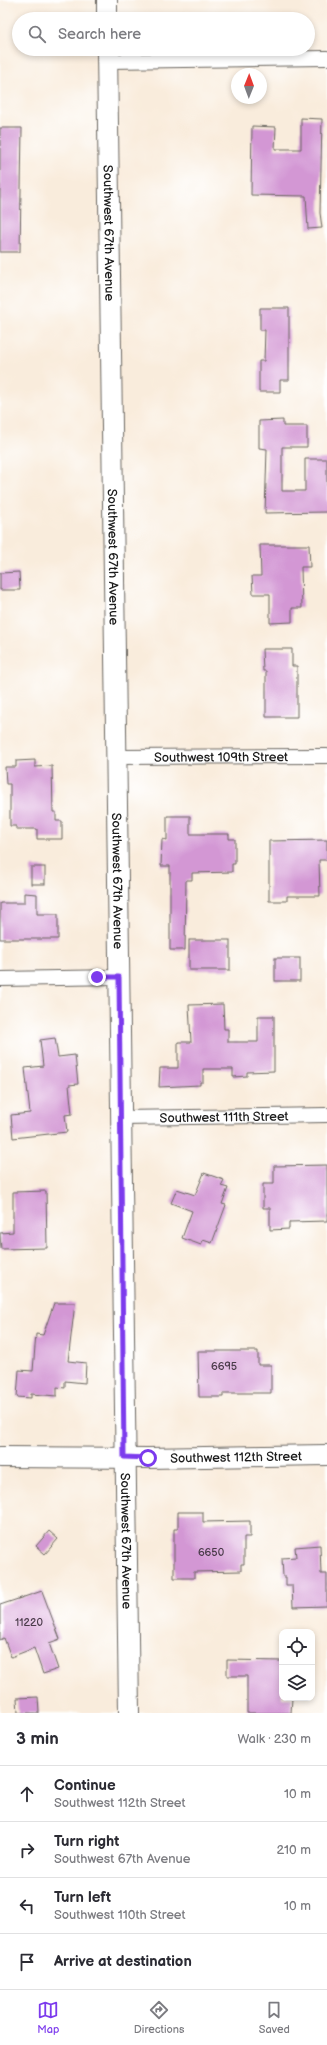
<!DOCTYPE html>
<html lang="en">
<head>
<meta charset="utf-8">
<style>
	:root { --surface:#fff; --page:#f2f2f3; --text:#2b2b33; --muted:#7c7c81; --line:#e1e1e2; --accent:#7c3aed }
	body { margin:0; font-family:"Balsamiq Sans",sans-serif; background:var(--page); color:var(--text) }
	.controls { position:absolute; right:12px; bottom:12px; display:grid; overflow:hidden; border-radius:8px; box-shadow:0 2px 6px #0003 }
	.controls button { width:36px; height:36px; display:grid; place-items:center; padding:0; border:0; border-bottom:1px solid var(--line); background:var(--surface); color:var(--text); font:20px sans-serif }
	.compass { position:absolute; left:231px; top:68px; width:36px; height:36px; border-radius:50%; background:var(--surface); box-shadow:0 2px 6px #0003; rotate:1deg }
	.stop { position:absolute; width:12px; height:12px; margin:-9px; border:3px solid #7c3aed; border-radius:50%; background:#fff }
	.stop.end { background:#7c3aed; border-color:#fff; box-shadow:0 1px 4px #0008 }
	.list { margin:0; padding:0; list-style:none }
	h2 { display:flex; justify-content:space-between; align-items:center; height:52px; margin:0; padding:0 16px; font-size:17px }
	h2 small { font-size:13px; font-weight:400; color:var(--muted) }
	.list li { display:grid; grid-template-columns:26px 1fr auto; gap:12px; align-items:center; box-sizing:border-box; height:56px; padding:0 16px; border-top:1px solid var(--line) }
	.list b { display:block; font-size:15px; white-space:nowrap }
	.list p { margin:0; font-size:13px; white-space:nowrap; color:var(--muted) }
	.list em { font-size:13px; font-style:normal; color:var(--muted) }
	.icon { flex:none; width:22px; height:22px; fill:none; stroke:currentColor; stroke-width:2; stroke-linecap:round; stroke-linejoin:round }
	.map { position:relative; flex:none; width:327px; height:1713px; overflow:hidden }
	.search { position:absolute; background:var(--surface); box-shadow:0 2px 6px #0003; left:12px; right:12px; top:12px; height:44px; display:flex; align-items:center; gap:10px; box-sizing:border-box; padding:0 14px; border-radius:22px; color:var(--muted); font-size:15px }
	.sheet { height:276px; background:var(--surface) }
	nav { display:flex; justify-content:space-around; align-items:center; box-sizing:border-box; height:56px; border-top:1px solid var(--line); background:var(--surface); font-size:11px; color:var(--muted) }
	nav a { display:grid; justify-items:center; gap:2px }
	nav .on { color:var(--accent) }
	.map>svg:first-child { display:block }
	.building { fill:#d397d4 }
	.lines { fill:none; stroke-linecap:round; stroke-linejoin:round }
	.street-casing { stroke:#69655f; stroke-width:16 }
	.secondary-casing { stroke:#69655f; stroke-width:22 }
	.street { stroke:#fff; stroke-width:14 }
	.secondary { stroke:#fff; stroke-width:20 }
	.route { stroke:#7c3aed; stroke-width:5 }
	.labels { text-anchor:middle; stroke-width:3; stroke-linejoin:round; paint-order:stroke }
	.number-label { font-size:11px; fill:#4a3b4a }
	.street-label { font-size:13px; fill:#1c1c1c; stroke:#fff }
</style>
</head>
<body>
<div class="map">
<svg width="327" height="1713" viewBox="0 0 327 1713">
	<rect width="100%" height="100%" fill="#fff"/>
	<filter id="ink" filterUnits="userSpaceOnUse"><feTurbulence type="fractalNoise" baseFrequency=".025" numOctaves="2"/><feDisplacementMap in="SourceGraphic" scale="8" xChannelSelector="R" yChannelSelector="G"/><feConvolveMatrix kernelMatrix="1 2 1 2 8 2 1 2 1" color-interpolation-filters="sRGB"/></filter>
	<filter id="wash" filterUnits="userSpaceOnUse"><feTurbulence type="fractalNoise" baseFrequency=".012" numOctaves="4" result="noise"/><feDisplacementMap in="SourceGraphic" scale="16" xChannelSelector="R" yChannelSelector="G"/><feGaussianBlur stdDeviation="0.9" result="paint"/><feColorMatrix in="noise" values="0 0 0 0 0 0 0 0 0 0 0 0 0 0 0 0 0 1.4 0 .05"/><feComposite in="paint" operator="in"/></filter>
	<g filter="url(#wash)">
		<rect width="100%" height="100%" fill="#f9ecdc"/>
		<g id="blocks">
			<g class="building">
				<path d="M301 118 322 119 320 213 322 228 308 229 306 196 251 195 252 126 276 127 275 149H301Z"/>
				<path d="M0 128H22L20 252H0Z"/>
				<path d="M260 308H289V380H280V392H259V361H264L265 330H260Z"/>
				<path d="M283 420V426H307V447H282V491H305V459H327V512L265 513 267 449 259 448V421Z"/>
				<path d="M260 545H309L310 567H301L302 608H292V622L270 623V594H253L252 576H261Z"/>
				<path d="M19 572 20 590H0V573Z"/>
				<path d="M262 649H292V666H297V717H266V671H263Z"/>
				<path d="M35 760V767L52 766 53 812H56V821H62V839H37V829H16V826H10V784H6L5 767H16V761Z"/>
				<path d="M167 816H190V834H229V839H235V864H232V872L192 873V880H186L185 950H170V866H161L162 839 167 840Z"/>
				<path d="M327 840V860H319L320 896H287V901H269V841Z"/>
				<rect x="31" y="867" width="14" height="17"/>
				<path d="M24 893 37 894V914H58V939H0V903H24Z"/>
				<rect x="189" y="940" width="41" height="30"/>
				<rect x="275" y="958" width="25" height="23"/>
				<path d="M223 1004 224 1029H228V1042H258V1016H274V1071L247 1072V1076L233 1077V1069H203V1082H200V1085L159 1087 160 1068H178V1042H191L189 1005Z"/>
				<path d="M55 1038 58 1057 75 1055 78 1084 69 1085 72 1114 65 1115 67 1132 13 1138 11 1115 30 1113 25 1068 43 1066 40 1040Z"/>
				<path d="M327 1165V1221L289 1222V1229L270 1230V1208H263V1184H274V1166Z"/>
				<path d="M204 1173 224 1180 221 1186 228 1188 222 1204 226 1205 212 1243 203 1240 201 1245 182 1238 192 1211 171 1203 177 1189 195 1195Z"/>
				<path d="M46 1191 47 1248 1 1249 0 1233 13 1232V1192Z"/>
				<path d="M54 1303H75L68 1361 86 1363 85 1383 65 1381V1388L57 1387V1396L31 1394V1398L17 1397 19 1370 33 1371 36 1334 43 1335Z"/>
				<path d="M198 1351H258V1365H271V1393H223V1397H199Z"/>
				<path d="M178 1512H203V1522L250 1521V1537H244V1564H241V1571L194 1572V1578H174V1529H178Z"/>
				<path d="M49 1531 58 1539 45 1554 36 1546Z"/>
				<path d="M320 1545 321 1574H327V1606L293 1607 292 1585H286V1577H283L282 1558 296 1557 295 1547Z"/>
				<path d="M42 1591 60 1639 49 1643 58 1669 43 1674 34 1648 11 1657 4 1638 0 1640V1605Z"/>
				<path d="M227 1660 282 1661V1698H292L291 1713H247V1676H227Z"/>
				<path d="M38 1697 39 1713H18L17 1698Z"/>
			</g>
		</g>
	</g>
	<g filter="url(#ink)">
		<use href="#blocks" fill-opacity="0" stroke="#69655f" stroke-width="1"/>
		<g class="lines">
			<g class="street-casing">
				<g id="street">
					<path d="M107 61 327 58"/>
					<path id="s1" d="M116 757 327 756"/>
					<path d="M0 979 119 977"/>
					<path id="s2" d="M120 1118 327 1115"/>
				</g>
			</g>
			<g class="secondary-casing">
				<g id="secondary">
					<path d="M107 0V19"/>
					<path id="s3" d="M107 49 129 1713"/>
					<path id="s4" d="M0 1457 148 1458 327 1455"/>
				</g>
			</g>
			<use href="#street" class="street"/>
			<use href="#secondary" class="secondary"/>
		</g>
	</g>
	<g class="lines" filter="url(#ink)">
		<path class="route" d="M97 977H119L124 1457 148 1458"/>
	</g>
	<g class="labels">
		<g class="number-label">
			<text x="224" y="1370">6695</text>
			<text x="211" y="1556">6650</text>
			<text x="29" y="1626">11220</text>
		</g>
		<g class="street-label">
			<text dy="5" stroke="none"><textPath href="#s3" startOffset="184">Southwest 67th Avenue</textPath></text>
			<text dy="5" stroke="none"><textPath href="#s3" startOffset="508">Southwest 67th Avenue</textPath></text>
			<text dy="5" stroke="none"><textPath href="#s1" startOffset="105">Southwest 109th Street</textPath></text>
			<text dy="5" stroke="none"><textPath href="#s3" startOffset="832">Southwest 67th Avenue</textPath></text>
			<text dy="5" stroke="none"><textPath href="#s2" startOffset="104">Southwest 111th Street</textPath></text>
			<text dy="5" stroke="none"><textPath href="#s4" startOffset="236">Southwest 112th Street</textPath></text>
			<text dy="5" stroke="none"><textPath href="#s3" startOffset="1492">Southwest 67th Avenue</textPath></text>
		</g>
	</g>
</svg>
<div class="controls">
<button><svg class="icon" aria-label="locate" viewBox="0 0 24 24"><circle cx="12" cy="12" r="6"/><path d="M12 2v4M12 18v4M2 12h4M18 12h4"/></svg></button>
<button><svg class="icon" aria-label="layers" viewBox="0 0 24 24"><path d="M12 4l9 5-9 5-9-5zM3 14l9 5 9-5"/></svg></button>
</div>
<svg class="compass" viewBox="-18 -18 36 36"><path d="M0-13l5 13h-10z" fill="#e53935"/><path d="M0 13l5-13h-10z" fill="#7c7c81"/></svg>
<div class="stop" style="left:148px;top:1458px"></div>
<div class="stop end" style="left:97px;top:977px"></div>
<div class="search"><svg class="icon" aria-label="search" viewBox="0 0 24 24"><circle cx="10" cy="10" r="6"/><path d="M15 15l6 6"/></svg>Search here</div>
</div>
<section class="sheet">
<h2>3 min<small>Walk · 230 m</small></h2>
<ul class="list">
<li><svg class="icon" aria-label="ahead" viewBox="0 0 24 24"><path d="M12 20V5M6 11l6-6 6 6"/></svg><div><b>Continue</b><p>Southwest 112th Street</p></div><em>10 m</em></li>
<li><svg class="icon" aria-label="right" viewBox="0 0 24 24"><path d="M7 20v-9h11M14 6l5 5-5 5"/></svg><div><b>Turn right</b><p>Southwest 67th Avenue</p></div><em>210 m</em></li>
<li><svg class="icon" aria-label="left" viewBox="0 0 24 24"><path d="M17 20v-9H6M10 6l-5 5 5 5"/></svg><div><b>Turn left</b><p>Southwest 110th Street</p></div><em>10 m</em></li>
<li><svg class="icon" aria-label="arrive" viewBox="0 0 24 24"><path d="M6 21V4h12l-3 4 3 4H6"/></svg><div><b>Arrive at destination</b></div></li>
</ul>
</section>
<nav>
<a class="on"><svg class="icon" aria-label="map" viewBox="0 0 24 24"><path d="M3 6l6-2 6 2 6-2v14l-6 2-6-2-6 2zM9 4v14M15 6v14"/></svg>Map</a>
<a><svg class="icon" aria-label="directions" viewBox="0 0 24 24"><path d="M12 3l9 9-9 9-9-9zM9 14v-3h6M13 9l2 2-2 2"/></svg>Directions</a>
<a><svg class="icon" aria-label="saved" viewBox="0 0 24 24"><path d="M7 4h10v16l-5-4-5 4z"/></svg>Saved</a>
</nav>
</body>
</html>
